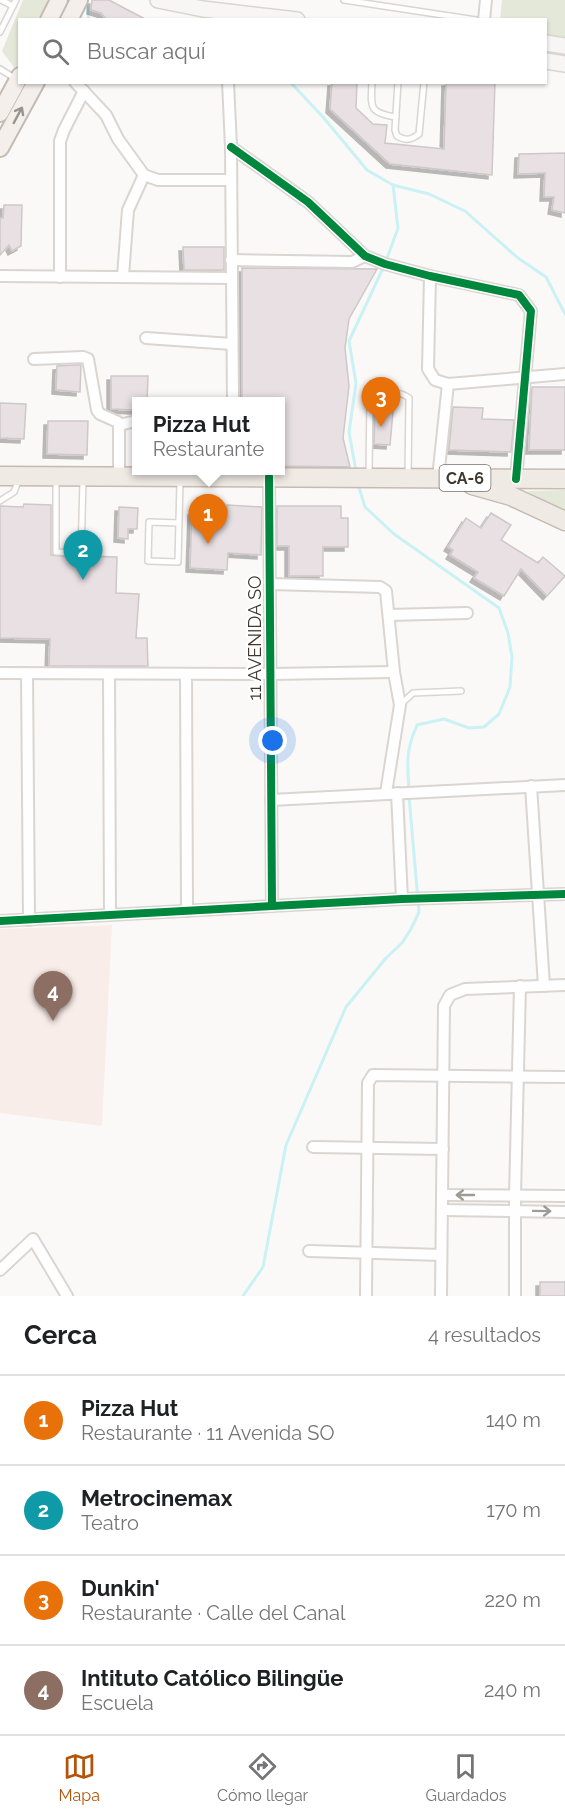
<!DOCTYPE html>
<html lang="es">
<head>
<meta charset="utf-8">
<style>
	:root { --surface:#fff; --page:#f2f2f2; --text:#202124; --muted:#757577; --line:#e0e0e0; --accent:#b45309 }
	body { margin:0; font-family:Raleway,sans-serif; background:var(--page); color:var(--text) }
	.you { position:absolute; left:273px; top:741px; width:21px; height:21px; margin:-15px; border:4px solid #fff; border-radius:50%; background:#1a73e8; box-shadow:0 0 0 9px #1a73e833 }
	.badge { display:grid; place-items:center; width:39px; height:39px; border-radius:50%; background:var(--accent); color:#fff; font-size:20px; font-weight:700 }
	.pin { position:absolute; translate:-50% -50px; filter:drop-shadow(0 2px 3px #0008) }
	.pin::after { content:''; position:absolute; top:32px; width:21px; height:18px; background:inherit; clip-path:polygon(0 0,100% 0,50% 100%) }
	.popup { position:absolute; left:132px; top:397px; width:153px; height:78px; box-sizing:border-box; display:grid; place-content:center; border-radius:0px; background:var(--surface); filter:drop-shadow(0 2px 4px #0005); font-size:20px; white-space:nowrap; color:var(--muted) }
	.popup b { font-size:22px; color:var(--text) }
	.popup::after { content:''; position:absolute; left:50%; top:100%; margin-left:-12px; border:12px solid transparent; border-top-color:var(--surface) }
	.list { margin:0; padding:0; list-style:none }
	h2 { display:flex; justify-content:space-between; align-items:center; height:78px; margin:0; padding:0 24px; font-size:26px }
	h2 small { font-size:20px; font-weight:400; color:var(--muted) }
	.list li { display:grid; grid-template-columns:39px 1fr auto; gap:18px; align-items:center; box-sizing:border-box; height:90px; padding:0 24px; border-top:2px solid var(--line) }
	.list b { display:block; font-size:22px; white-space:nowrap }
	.list p { margin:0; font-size:20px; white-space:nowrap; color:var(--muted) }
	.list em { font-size:20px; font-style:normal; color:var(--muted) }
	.icon { flex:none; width:33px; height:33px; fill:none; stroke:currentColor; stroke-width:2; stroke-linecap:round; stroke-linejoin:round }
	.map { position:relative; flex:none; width:565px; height:1296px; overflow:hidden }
	.search { position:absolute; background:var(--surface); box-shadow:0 2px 4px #0004; left:18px; right:18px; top:18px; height:66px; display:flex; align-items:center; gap:15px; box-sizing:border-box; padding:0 21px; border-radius:0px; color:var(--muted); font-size:22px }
	.sheet { height:438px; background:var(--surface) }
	nav { display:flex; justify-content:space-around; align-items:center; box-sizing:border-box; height:84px; border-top:2px solid var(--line); background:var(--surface); font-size:16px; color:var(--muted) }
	nav a { display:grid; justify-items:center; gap:3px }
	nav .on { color:var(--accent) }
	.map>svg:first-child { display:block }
	.education { fill:#f9ede9 }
	.green { fill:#e4e8d8 }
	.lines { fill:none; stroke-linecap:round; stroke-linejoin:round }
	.stream { stroke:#caf1f3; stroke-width:3 }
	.building { fill:#e8e0e3; stroke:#cec8ca; stroke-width:1.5; filter:url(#shadow) }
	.service-casing { stroke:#dad5d0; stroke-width:8 }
	.minor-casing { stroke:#dad5d0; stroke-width:14 }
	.secondary-casing { stroke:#dad5d0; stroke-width:18 }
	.primary-casing { stroke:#c5bbb3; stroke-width:20 }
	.trunk-casing { stroke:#c5bbb3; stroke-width:21 }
	.service { stroke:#fefefe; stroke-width:5 }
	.minor { stroke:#fefefe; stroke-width:10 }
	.secondary { stroke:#f8f6f4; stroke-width:15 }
	.primary { stroke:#f4efeb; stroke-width:16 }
	.trunk { stroke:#f0eae4; stroke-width:18 }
	.cycleway-casing { stroke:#fff; stroke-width:11 }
	.cycleway { stroke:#00873e; stroke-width:8 }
	.oneway { stroke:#9a928c }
	.oneway2 { stroke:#9e9a96 }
	.labels { text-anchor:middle; stroke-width:4.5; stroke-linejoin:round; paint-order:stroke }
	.shield { fill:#fff; stroke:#79726d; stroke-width:1.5 }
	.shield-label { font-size:16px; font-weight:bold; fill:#3f362e }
	.street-label { font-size:18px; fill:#3f362e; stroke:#fff }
</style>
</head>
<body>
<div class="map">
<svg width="565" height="1296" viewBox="0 0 565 1296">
	<defs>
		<filter id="shadow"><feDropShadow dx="-4" dy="4" stdDeviation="0" flood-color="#0004"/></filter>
	</defs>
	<rect width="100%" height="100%" fill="#fbf9f7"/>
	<path class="education" d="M112 925 102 1126 0 1113V929Z"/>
	<g class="green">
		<path d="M23 0H46L50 2 41 19 20 20 19 63 16 70 2 51Z"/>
		<path d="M502 0H565V41L546 38V20H500Z"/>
		<path d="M565 490V514L527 491Z"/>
	</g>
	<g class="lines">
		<g class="stream">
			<path d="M86 1 89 20"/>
			<path d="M290 82 323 117 367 170 393 185 429 194 465 211 518 258 546 277 565 314"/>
			<path d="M356 471 349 432 356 383 349 341 385 264 398 228 393 185"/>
			<path d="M358 484 365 507 394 534 499 608 508 633 512 657 510 687 499 714 484 727 469 728 444 719 417 725C406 749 407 763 409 789"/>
			<path d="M243 1296 263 1267 286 1145 346 1007 386 958 402 943 411 929 419 912 409 796"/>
		</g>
	</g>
	<g class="building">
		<path d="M92 0H109L147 20H107L101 13 91 10Z"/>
		<path d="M332 82H357L356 108 373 124 387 125 385 143 444 149 446 82H495L492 175 390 164 330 109Z"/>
		<path d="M565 153V213L552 210 554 197H544L545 173 518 174 519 154Z"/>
		<path d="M4 205H22L21 246 12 251 9 245 0 255V218H3Z"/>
		<path d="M183 247H224V270H184Z"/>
		<path d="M242 268 377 269 349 319 345 348 349 386 343 438 350 467 280 466V402H242Z"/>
		<path d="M75 365H81L80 392 56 390 57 366Z"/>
		<path d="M111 376H148L147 402H136V410L111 409Z"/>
		<path d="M532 387H565V450H529Z"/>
		<path d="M0 403 26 404 24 439 0 438Z"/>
		<path d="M453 407 483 408 482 419 514 420 511 452 449 450Z"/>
		<path d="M375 410 393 412 390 445 374 444Z"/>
		<path d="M48 421H88L87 455 47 454Z"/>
		<path d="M24 504 51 505V555L81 558 85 556 117 557 116 593 139 594 136 638H147L148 666H49L50 639 0 638V506L23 507Z"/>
		<path d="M227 505 262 507 261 555 228 553 227 570 190 568 192 511 227 512Z"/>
		<path d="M277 506H341V518H348V547H323V576H289V546H277Z"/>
		<path d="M119 507 138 508 137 529H128V539L118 538Z"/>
		<path d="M491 513 511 525 501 540 538 563 543 557 565 576 547 596 521 569 504 596 474 578 478 572 450 555 453 550 448 547 466 518 481 528Z"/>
		<rect x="540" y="1282" width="25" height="14"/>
	</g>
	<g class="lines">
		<g class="service-casing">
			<g id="service">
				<path d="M1 0 13 6"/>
				<path d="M344 0 476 20"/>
				<path d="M0 32 16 0"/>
				<path d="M0 69 16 79"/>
				<path d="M372 82C371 107 368 113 396 117"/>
				<path d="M398 82 395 130 397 136C406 141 411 140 419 134L424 82"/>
				<path d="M369 474 370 396C379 390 401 391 409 398L408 476"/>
				<path d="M56 481V552L81 553 83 481"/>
				<path d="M0 501 14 492 19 479"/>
				<path d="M179 523 149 522 148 561 178 562 180 481"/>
				<path d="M401 704 413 693 461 691"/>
			</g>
		</g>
		<g class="minor-casing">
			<g id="minor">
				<path d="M484 20 486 0"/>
				<path d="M75 82 106 115 118 139 144 175 158 180H231"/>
				<path d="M228 82 231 147 233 402"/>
				<path d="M231 147 308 202 365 256 385 264 430 276 519 295 531 311 516 479"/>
				<path d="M231 260 352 262 365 256"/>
				<path d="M0 276 231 278"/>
				<path d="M123 276 128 210 144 175"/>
				<path d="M430 276 428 369 435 380 448 384 565 374"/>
				<path d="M60 277V141L64 130 84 91"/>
				<path d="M146 338 232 344"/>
				<path d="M34 359 83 357 88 359 97 410 100 414 118 422 119 425V476"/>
				<path d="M119 425 136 421"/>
				<path d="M269 477 272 906"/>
				<path d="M438 478 448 384"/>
				<path d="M270 584 380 587 386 591 394 672 400 705 386 793"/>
				<path d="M389 615 467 613"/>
				<path d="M0 673 271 674 394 672"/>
				<path d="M27 673 29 920"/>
				<path d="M109 674 110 915"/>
				<path d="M186 674 187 911"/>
				<path d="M531 786 544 986"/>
				<path d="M397 793 402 899"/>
				<path d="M271 800 565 785"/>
				<path d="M0 921 402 899 565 894"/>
				<path d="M313 1147 443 1149"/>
				<path d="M442 1195 565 1196"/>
				<path d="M442 1210 565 1212"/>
				<path d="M309 1251 441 1255"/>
				<path d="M0 1270 33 1239 67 1296"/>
				<path d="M366 1296 368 1083 373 1075 565 1077"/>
				<path d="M441 1296 444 1006 450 995 465 989 565 985"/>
				<path d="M515 1296V1196L520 986"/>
			</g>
		</g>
		<g class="secondary-casing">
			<g id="secondary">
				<path d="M158 0 203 9 297 20"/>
				<path d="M546 43 565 46"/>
				<path d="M546 61 565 64"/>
			</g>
		</g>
		<g class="primary-casing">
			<g id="primary">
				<path d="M49 20 59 0"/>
				<path d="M69 20 79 0"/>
				<path d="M0 113 20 76"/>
				<path d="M0 148 36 82"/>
			</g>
		</g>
		<g class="trunk-casing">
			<g id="trunk">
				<path d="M0 476 565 479"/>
				<path d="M472 485 511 496 565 521"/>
			</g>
		</g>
		<use href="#service" class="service"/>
		<use href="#minor" class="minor"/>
		<use href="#secondary" class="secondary"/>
		<use href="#primary" class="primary"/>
		<use href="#trunk" class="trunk"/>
		<g class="cycleway-casing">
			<g id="cycleway">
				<path d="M231 147 308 202 365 256 385 264 430 276 519 295 531 311 516 479"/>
				<path d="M269 477 272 906"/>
				<path d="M0 921 402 899 565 894"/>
			</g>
		</g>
		<use href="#cycleway" class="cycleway"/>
	</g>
	<defs><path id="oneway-shaft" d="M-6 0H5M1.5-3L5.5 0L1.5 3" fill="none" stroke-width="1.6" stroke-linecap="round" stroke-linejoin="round" transform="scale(1.5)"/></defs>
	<use class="oneway" href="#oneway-shaft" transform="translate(18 115) rotate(-62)"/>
	<g class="oneway2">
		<use href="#oneway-shaft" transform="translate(465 1195) rotate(-180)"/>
		<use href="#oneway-shaft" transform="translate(542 1211) rotate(1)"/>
	</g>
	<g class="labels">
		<rect class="shield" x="439.5" y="465" width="51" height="26" rx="4.5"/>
		<g class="shield-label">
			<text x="465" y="484">CA-6</text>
		</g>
		<g class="street-label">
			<text transform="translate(255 638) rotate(-90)" y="6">11 AVENIDA SO</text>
		</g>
	</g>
</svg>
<div class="you"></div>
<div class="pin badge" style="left:208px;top:544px;background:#e8710a">1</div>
<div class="popup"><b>Pizza Hut</b>Restaurante</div>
<div class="pin badge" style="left:83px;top:580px;background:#0f9aa8">2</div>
<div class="pin badge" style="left:381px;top:427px;background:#e8710a">3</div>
<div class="pin badge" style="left:53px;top:1021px;background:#8d6e63">4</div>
<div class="search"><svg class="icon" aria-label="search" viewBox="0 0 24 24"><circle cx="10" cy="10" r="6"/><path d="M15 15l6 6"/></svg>Buscar aquí</div>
</div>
<section class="sheet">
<h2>Cerca<small>4 resultados</small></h2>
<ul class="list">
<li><span class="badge" style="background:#e8710a">1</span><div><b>Pizza Hut</b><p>Restaurante · 11 Avenida SO</p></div><em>140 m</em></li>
<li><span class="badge" style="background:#0f9aa8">2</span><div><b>Metrocinemax</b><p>Teatro</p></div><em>170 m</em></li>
<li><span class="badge" style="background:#e8710a">3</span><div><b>Dunkin'</b><p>Restaurante · Calle del Canal</p></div><em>220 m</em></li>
<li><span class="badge" style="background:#8d6e63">4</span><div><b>Intituto Católico Bilingüe</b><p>Escuela</p></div><em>240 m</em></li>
</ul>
</section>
<nav>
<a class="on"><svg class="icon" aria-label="map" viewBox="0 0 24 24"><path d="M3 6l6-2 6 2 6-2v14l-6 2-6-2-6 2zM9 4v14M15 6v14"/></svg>Mapa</a>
<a><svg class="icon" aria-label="directions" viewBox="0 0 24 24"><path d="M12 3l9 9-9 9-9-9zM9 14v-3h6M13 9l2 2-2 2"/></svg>Cómo llegar</a>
<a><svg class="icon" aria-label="saved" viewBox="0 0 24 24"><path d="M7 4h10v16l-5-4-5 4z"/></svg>Guardados</a>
</nav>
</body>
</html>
